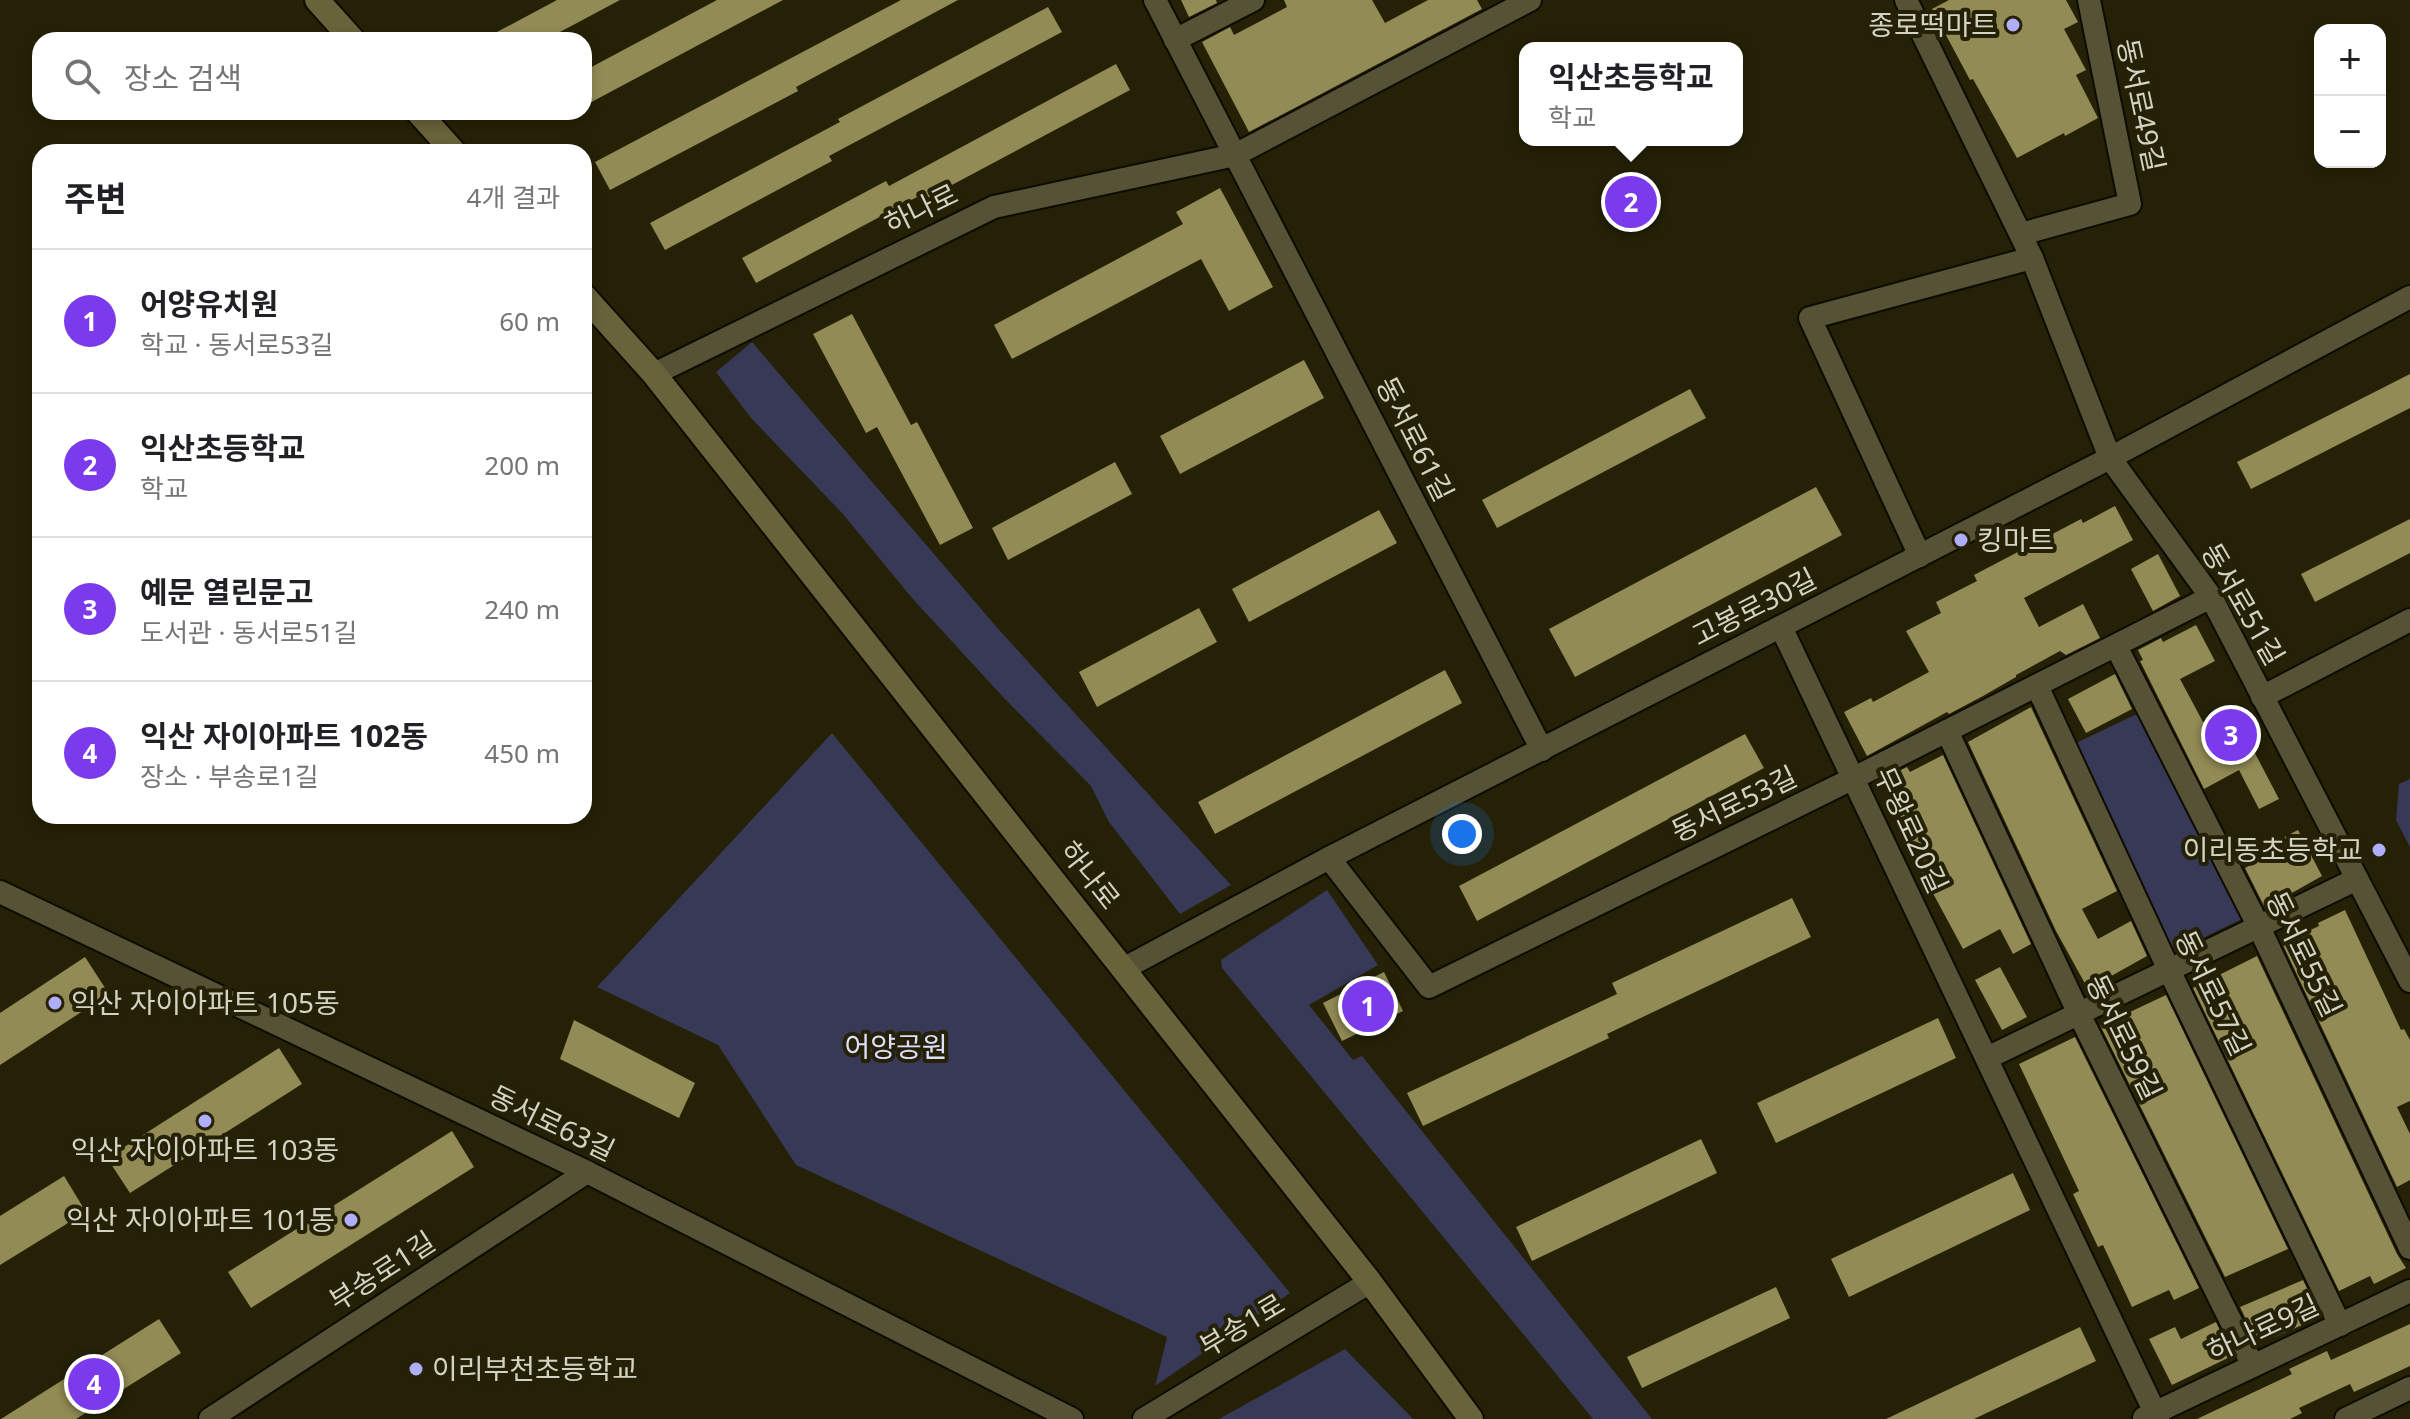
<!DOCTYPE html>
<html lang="ko">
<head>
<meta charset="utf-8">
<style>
	:root { --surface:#fff; --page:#f2f2f2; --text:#202124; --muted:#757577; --line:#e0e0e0; --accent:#7c3aed }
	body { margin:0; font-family:"Noto Sans","Noto Sans KR",sans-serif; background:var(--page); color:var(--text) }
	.controls { position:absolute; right:24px; top:24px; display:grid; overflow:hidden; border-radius:16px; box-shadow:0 4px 12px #0003 }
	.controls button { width:72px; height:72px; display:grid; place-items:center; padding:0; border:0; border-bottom:2px solid var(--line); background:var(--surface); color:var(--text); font:40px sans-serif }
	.you { position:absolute; left:1462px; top:834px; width:28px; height:28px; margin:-20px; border:6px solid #fff; border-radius:50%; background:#1a73e8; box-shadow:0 0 0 12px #1a73e833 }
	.badge { display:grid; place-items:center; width:52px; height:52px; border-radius:50%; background:var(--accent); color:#fff; font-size:26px; font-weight:700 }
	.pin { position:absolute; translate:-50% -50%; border:4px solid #fff; box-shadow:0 2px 8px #0006 }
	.popup { position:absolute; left:1519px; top:42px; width:224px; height:104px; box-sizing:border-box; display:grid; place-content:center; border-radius:16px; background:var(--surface); filter:drop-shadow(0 2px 6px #0005); font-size:26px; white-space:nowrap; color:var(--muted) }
	.popup b { font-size:30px; color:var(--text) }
	.popup::after { content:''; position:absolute; left:50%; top:100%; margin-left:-16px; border:16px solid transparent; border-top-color:var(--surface) }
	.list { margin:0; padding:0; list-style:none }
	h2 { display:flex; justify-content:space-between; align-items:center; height:104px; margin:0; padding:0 32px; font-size:34px }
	h2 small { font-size:26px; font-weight:400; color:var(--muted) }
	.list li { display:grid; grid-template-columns:52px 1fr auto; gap:24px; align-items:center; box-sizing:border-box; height:144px; padding:0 32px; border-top:2px solid var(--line) }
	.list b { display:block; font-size:30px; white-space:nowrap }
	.list p { margin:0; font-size:26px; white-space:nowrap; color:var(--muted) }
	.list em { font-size:26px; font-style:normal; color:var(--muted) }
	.icon { flex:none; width:44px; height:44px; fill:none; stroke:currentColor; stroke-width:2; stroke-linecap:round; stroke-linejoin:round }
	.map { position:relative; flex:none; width:2410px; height:1419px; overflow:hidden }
	.search { position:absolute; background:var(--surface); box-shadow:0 4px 12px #0003; left:32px; top:32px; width:560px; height:88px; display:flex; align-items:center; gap:20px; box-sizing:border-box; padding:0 28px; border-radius:24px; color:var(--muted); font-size:30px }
	.panel { position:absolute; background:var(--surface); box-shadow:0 4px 12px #0003; left:32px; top:144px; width:560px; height:680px; border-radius:24px }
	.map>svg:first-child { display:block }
	.green { fill:#383857 }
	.building { fill:#928b55 }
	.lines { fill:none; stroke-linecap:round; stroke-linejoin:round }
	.street-casing { stroke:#0e0b00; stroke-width:26 }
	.secondary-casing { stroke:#0e0b00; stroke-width:28 }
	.street { stroke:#555236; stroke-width:22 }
	.secondary { stroke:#68633a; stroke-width:24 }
	.poi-dot { fill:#afaefa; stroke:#252106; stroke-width:3 }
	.labels { text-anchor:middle; stroke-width:8; stroke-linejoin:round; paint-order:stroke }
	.poi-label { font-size:28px; fill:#d4d2c3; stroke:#252106; text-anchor:end }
	.street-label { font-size:28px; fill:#d4d2c3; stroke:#252106 }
	.park-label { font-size:28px; fill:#dddefc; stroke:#252106 }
</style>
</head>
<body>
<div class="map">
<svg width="2410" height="1419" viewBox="0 0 2410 1419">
	<rect width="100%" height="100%" fill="#252106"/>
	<g class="green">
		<path d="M752 342 1001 632 1231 885 1180 914 1109 822 1091 786 1003 697 912 598 842 513 751 418 716 372Z"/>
		<path d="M2143 711 2242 919 2172 953 2072 745Z"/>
		<path d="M832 733 1290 1293 1155 1386 1167 1337 796 1165 718 1045 597 987Z"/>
		<path d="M2410 779V847L2396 820 2399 784Z"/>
		<path d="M1327 890 1378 965 1309 1005 1353 1060 1362 1056 1652 1419H1593L1222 968 1221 960Z"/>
		<path d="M1345 1349 1413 1419H1219Z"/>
	</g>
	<g class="building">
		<path d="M557 0H620L545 40H482Z"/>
		<path d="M717 0H783L584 106V71Z"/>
		<path d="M901 0H958L796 87 798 91 610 190 595 162Z"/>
		<path d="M1181 0H1216L1217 3 1189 17Z"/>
		<path d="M1284 0H1372L1385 23 1428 0H1477L1482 9 1249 132 1202 42 1230 27 1234 35 1287 7Z"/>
		<path d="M1949 0H2066L2078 22 2064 29 2086 70 2076 75 2098 118 2065 136 2064 133 2017 158 1973 79 1970 80 1932 9Z"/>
		<path d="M1048 7 1062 32 829 156 832 161 665 250 650 223 840 122 838 119Z"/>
		<path d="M1116 64 1130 90 920 202 917 197 756 283 742 258 886 181 889 186Z"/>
		<path d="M1220 188 1273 287 1229 311 1201 259 1012 359 994 325 1183 224 1176 212Z"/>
		<path d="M852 314 911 425 917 422 973 528 940 545 877 427 866 433 813 334Z"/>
		<path d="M1304 360 1324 398 1180 474 1160 436Z"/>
		<path d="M2410 374V408L2251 489 2237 462Z"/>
		<path d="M1690 389 1706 418 1497 528 1482 500Z"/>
		<path d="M1115 462 1132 494 1008 560 992 528Z"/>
		<path d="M1816 487 1842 535 1575 677 1549 629Z"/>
		<path d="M2115 506 2133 540 2024 598 2039 627 2083 604 2100 638 2066 655 2060 651 2016 675V677L1983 696 1949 714 1947 712 1867 756 1844 712 1871 698 1873 702 1929 672 1906 631 1941 613 1936 602 1977 581 1974 575 2081 519 2083 523Z"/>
		<path d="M1379 510 1397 543 1249 622 1232 589Z"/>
		<path d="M2410 519V553L2315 602 2301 574Z"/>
		<path d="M2158 554 2180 596 2153 611 2131 569Z"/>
		<path d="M1199 608 1217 642 1097 707 1079 672Z"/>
		<path d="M2196 625 2215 661 2180 679 2203 722 2236 705 2252 736 2247 738 2279 799 2259 809 2239 770 2204 789 2140 661 2143 660 2138 650 2161 638 2163 642Z"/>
		<path d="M1445 670 1462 703 1215 834 1198 802Z"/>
		<path d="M2115 674 2132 709 2086 733 2068 699Z"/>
		<path d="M2031 707 2117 891 2082 909 2098 939 2131 921 2147 956 2088 989 2056 931 1968 742Z"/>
		<path d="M1745 734 1764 768 1477 921 1459 886Z"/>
		<path d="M1943 755 2031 944 2013 954 2000 929 1963 949 1907 845 1913 842 1880 780 1907 767 1910 772Z"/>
		<path d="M2298 830 2322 876 2265 908 2245 868 2280 850 2275 842Z"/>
		<path d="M1792 898 1811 937 1607 1034 1609 1038 1423 1126 1407 1093 1617 994 1612 983Z"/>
		<path d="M2345 910 2401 1030 2404 1029 2410 1040V1101L2397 1107 2410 1134V1180L2397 1187 2282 943 2319 926 2318 923Z"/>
		<path d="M2257 956 2397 1254 2406 1268 2374 1284 2370 1276 2339 1291 2193 988Z"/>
		<path d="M85 957 109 994 0 1065V1013Z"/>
		<path d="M2000 967 2027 1017 2002 1030 1975 980Z"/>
		<path d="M1384 972 1403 1011 1342 1041 1323 1003Z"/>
		<path d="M2166 995 2288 1249 2225 1277 2100 1025 2106 1022 2105 1019 2129 1008 2130 1012Z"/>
		<path d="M1938 1018 1956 1058 1776 1143 1757 1103Z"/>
		<path d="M574 1020 695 1083 679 1118 560 1059Z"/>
		<path d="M2075 1037 2199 1288 2174 1300 2169 1290 2132 1307 2103 1245 2098 1247 2073 1194 2079 1191 2019 1064Z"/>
		<path d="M279 1048 302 1084 130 1193 107 1158Z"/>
		<path d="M452 1131 474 1167 251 1308 228 1272Z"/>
		<path d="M1701 1139 1717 1173 1532 1261 1516 1227Z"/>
		<path d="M2013 1173 2030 1210 1849 1297 1831 1259Z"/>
		<path d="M64 1176 86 1212 0 1265V1216Z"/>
		<path d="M2303 1280 2321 1317 2258 1344 2240 1307Z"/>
		<path d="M1776 1287 1790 1318 1642 1388 1627 1357Z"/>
		<path d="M159 1319 181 1353 76 1419H1Z"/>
		<path d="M2216 1322 2232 1356 2172 1385 2149 1339 2175 1327 2181 1339Z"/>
		<path d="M2410 1324V1366L2354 1392 2350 1384 2299 1408 2302 1413 2290 1419H2197L2292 1374 2289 1369 2327 1351 2331 1360Z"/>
		<path d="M2080 1327 2096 1361 1974 1419H1886Z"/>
	</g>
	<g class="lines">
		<g class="street-casing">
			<g id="street">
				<path d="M1155 0 1542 750"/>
				<path d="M1906 0 2032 258 2110 458 2211 597 2410 981"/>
				<path d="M1175 40 1253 0"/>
				<path d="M2021 234 2130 204 2089 0"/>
				<path d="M654 374 994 207 1235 155 1530 0"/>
				<path d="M1920 556 1810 318 2032 258"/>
				<path d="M1781 627 2158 1419"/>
				<path d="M2116 646 2259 927 2410 1248"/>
				<path d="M2037 686 2169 970 2340 1325"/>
				<path d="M2262 697 2410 620"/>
				<path d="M1947 731 2079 1014 2253 1366"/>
				<path d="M1329 858 1429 987 1854 778 2211 597"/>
				<path d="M0 892 587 1172 1072 1419"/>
				<path d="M1125 968 1329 858 2110 458 2410 297"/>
				<path d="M1987 1058 2357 879"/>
				<path d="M2144 1418 2410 1291"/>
				<path d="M210 1419 587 1172"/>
				<path d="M1144 1419 1370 1282"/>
				<path d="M2346 1419 2410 1388"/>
			</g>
		</g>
		<g class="secondary-casing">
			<g id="secondary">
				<path d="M317 0 353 40"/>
				<path d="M418 112 454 152"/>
				<path d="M584 296 654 374 1370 1282 1471 1419"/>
			</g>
		</g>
		<use href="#street" class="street"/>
		<use href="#secondary" class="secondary"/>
	</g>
	<g class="poi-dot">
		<circle cx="2013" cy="25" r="8"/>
		<circle cx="1961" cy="540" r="8"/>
		<circle cx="2379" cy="850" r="8"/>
		<circle cx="55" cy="1003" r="8"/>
		<circle cx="205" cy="1121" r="8"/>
		<circle cx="351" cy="1220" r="8"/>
		<circle cx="416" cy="1369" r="8"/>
	</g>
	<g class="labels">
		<g class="poi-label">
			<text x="1997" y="35">종로떡마트</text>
			<text x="1977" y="550" text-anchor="start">킹마트</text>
			<text x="2363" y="860">이리동초등학교</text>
			<text x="71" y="1013" text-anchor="start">익산 자이아파트 105동</text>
			<text x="205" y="1160" text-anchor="middle">익산 자이아파트 103동</text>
			<text x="335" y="1230">익산 자이아파트 101동</text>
			<text x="432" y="1379" text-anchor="start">이리부천초등학교</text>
		</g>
		<g class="street-label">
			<text transform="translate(2141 105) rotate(78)" y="10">동서로49길</text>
			<text transform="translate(921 209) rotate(-26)" y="10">하나로</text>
			<text transform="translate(1415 439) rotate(63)" y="10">동서로61길</text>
			<text transform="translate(2243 604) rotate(60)" y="10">동서로51길</text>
			<text transform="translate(1754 607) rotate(-27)" y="10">고봉로30길</text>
			<text transform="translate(1734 804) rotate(-26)" y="10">동서로53길</text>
			<text transform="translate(1911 830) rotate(65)" y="10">무왕로20길</text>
			<text transform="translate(1090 875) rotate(52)" y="10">하나로</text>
			<text transform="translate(2304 954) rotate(64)" y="10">동서로55길</text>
			<text transform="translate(2213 993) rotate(64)" y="10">동서로57길</text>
			<text transform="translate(2124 1037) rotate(64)" y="10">동서로59길</text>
			<text transform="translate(552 1123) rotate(26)" y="10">동서로63길</text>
			<text transform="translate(382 1271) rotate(-33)" y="10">부송로1길</text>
			<text transform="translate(1242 1325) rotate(-31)" y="10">부송1로</text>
			<text transform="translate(2263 1328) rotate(-25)" y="10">하나로9길</text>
		</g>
		<g class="park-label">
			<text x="896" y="1057">어양공원</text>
		</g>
	</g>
</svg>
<div class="controls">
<button>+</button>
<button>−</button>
</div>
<div class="you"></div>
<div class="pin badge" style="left:1368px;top:1006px">1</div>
<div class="pin badge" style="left:1631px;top:202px">2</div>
<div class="popup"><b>익산초등학교</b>학교</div>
<div class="pin badge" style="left:2231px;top:735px">3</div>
<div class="pin badge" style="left:94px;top:1384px">4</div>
<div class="search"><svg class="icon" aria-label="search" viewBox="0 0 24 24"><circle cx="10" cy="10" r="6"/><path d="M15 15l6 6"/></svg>장소 검색</div>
<section class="panel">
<h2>주변<small>4개 결과</small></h2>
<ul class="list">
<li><span class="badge">1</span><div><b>어양유치원</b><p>학교 · 동서로53길</p></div><em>60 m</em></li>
<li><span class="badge">2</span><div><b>익산초등학교</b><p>학교</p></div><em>200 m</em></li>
<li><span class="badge">3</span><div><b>예문 열린문고</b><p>도서관 · 동서로51길</p></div><em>240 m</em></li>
<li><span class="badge">4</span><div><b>익산 자이아파트 102동</b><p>장소 · 부송로1길</p></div><em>450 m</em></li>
</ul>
</section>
</div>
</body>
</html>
